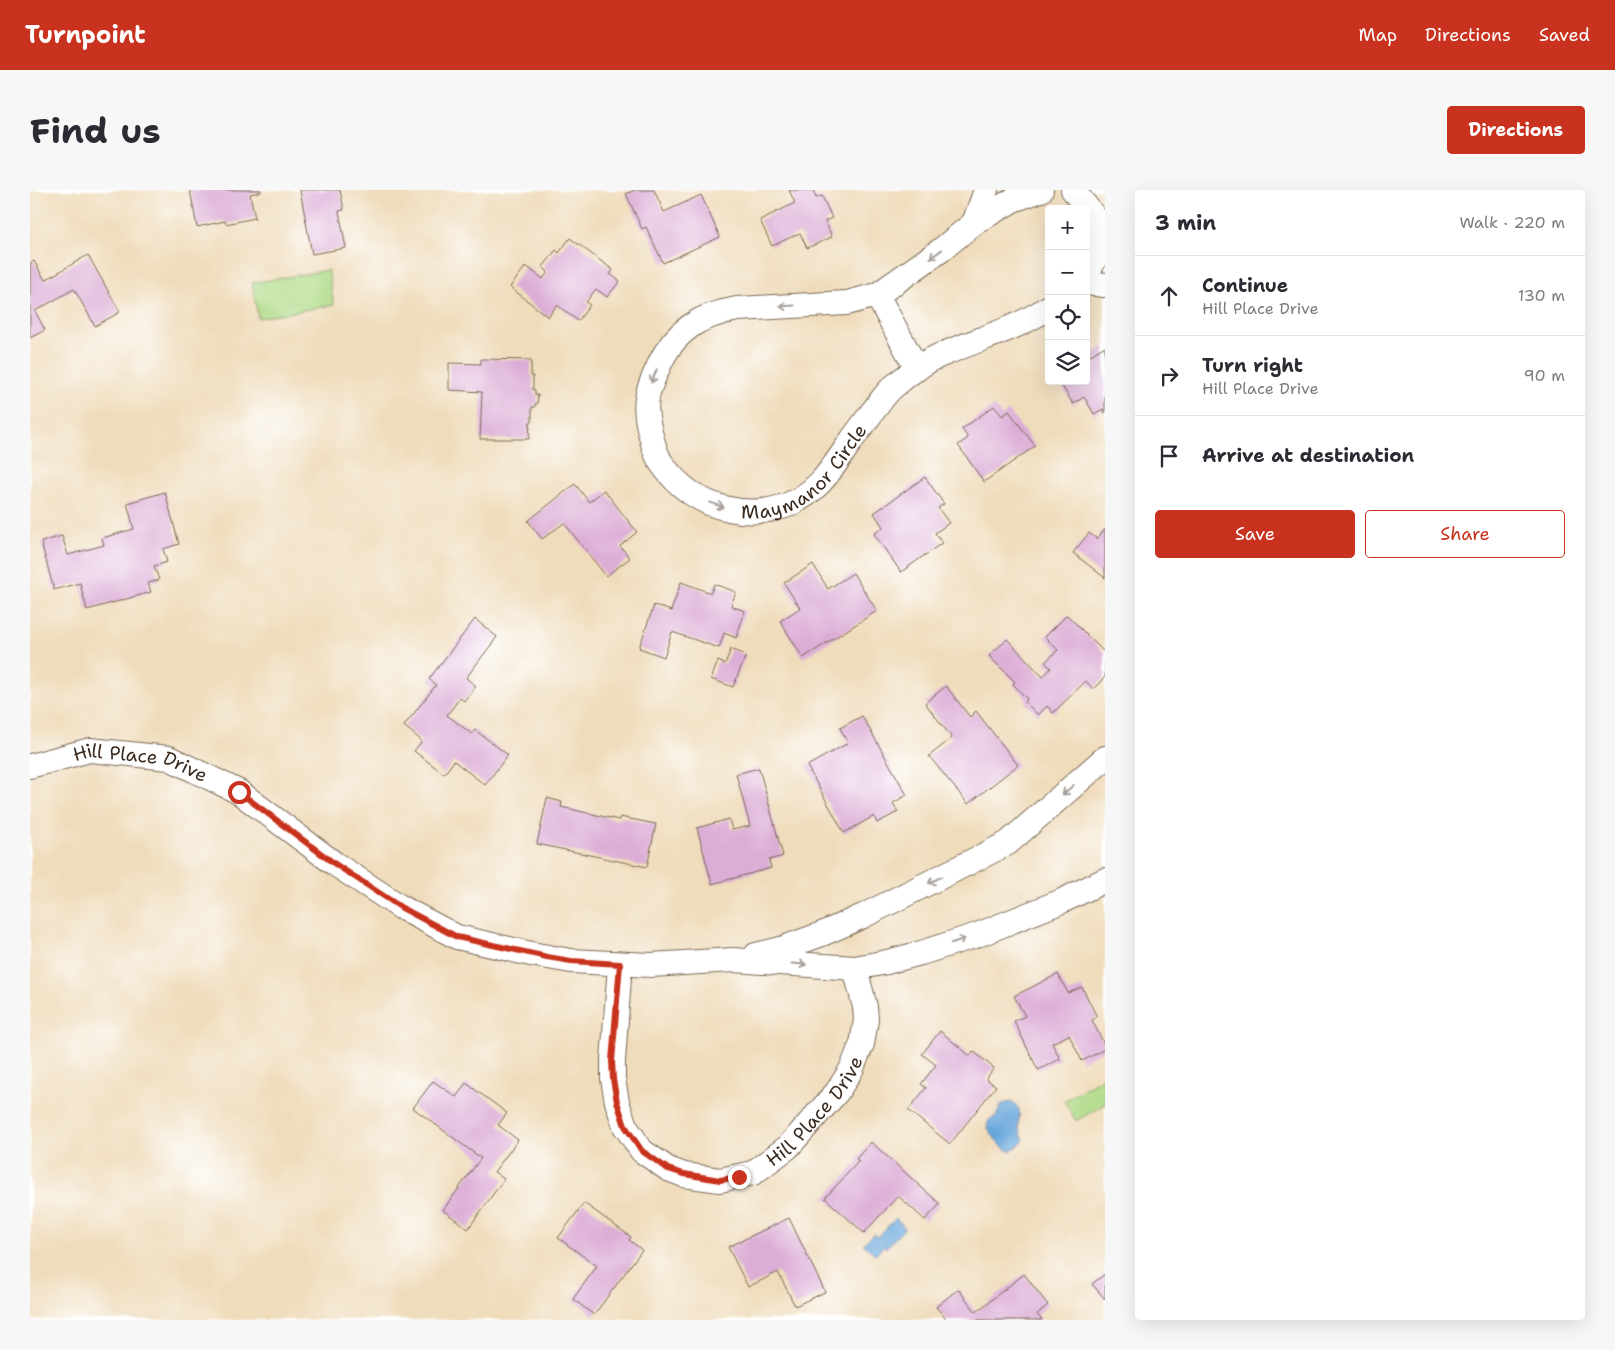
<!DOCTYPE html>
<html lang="en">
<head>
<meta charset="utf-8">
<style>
	:root { --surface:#fff; --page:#f7f7f7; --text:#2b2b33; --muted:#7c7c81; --line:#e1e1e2; --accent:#c8321e }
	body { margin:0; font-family:"Shantell Sans",sans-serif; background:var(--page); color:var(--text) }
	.controls { position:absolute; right:15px; top:15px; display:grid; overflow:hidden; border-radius:5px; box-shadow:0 5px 20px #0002 }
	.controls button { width:45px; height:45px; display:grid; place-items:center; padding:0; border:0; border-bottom:1px solid var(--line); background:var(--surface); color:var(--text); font:25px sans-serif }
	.stop { position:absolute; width:15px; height:15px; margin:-11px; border:4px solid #c8321e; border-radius:50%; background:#fff }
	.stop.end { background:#c8321e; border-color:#fff; box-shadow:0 1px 5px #0008 }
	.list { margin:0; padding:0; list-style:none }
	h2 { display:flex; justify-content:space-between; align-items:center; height:65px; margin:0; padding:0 20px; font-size:21px }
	h2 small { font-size:16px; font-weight:400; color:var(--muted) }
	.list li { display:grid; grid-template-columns:32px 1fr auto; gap:15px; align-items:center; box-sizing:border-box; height:80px; padding:0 20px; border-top:1px solid var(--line) }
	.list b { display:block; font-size:19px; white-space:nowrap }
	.list p { margin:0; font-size:16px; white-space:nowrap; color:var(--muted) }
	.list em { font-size:16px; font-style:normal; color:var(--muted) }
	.actions { display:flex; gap:10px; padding:15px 20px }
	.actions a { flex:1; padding:11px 0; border:1px solid var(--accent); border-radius:5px; text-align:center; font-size:18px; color:var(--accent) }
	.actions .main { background:var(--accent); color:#fff }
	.icon { flex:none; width:28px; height:28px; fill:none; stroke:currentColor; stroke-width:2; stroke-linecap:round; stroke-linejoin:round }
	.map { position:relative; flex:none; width:1075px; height:1130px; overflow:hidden; border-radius:5px }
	header { display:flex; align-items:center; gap:30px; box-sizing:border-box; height:70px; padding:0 25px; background:var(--accent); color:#fff }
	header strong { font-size:24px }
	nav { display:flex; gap:28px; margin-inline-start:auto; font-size:18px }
	.intro { display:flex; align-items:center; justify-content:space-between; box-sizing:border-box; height:120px; padding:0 30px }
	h1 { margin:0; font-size:35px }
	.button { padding:12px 22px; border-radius:5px; background:var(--accent); color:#fff; font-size:18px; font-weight:700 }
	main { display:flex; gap:30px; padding:0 30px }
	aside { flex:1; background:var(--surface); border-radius:5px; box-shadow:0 5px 20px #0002 }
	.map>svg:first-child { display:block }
	.park { fill:#afda86; stroke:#758252 }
	.water { fill:#69a7db; stroke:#52687c }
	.building { fill:#dcadd6 }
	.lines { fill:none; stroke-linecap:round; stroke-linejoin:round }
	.minor-casing { stroke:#7a6855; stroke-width:26 }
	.minor { stroke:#fff; stroke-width:24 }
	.oneway { stroke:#a79f9a }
	.route { stroke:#c8321e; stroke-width:6 }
	.labels { text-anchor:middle; stroke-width:4; stroke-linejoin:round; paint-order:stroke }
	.street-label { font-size:19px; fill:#3b2a1e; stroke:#fff }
</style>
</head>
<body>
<header>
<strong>Turnpoint</strong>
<nav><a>Map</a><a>Directions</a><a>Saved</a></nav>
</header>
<div class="intro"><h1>Find us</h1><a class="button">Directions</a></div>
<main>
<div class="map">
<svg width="1075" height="1130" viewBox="0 0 1075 1130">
	<rect width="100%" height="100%" fill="#fff"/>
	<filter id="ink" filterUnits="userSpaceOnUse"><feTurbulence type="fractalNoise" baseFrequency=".02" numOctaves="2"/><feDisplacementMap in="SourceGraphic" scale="10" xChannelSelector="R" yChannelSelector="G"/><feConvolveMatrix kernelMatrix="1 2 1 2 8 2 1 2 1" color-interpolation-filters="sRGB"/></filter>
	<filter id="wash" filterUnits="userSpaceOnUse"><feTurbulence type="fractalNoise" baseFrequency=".0096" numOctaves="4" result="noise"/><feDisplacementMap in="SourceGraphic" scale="20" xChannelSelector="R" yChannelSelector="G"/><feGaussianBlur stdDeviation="1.12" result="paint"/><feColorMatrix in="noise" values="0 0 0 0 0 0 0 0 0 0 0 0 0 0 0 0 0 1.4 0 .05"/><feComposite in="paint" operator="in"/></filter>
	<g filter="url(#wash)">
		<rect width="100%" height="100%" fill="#efdcbb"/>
		<g class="park">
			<path d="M298 80 304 115 228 128 222 93Z"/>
			<path d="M1075 886V914L1046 931 1034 911Z"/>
		</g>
		<g class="water">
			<path d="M981 912C995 920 987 926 989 938 990 942 992 946 994 949L990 955 980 961C971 958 960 944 957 935L959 930 966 926 972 914Z"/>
			<path d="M866 1028 875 1038 856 1058 854 1055 846 1065 833 1054 843 1044 847 1047Z"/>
		</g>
		<g id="blocks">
			<g class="building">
				<path d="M160 0H231V2L220 4 225 28 196 34 195 31 167 37Z"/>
				<path d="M270 0H310L314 20 309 21 316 58 282 64Z"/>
				<path d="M605 0H624L634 22 671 5 690 47 633 73 616 37 612 39 596 4Z"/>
				<path d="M759 0H783L786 8 792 6 802 28 795 31 802 47 777 58 770 43 742 56 730 30 765 13Z"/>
				<path d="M540 48 583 80 580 84 590 91 577 107 566 99 556 112 560 115 548 131 527 115 518 127 480 97 496 76 513 89 518 82 513 77 526 60 529 63Z"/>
				<path d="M58 65 90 122 65 136 44 99 5 121 15 140 0 148V73L4 71 15 90Z"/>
				<path d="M1075 156V223L1073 219 1064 224 1054 207 1043 214 1029 191H1056V168Z"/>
				<path d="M451 169 501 170V186H503V200H505V205H508L507 214H505V217H502V232H500L499 249H450L452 202 419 200V173L451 174Z"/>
				<path d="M964 216 972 226 979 221 1005 256 954 292 928 255 938 248 932 239Z"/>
				<path d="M895 287 914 314 908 318 919 333 905 343 912 353 871 382 844 344 853 337 844 323Z"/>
				<path d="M545 294 559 312 574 300 607 342 590 356 600 368 576 386 534 333 512 349 498 331Z"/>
				<path d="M135 302 149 354 133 359 137 372 124 376 129 390 118 393 121 402 57 420 50 393 24 400 11 352 32 346 38 365 74 355 72 348 104 339 97 313Z"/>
				<path d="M1075 339V388L1043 363 1059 343 1067 349Z"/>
				<path d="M783 374 798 399 823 383 847 421 773 468 750 431 770 418 754 393Z"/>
				<path d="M651 392 681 403 684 394 706 402 701 416 715 421 706 448 694 443 689 458 642 442 634 467 609 458 624 415 641 421Z"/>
				<path d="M1037 425 1075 463V487L1063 499 1056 491 1023 523 1017 516 1008 525 995 512 997 509 983 494 985 492 959 466 977 449 1013 487 1021 478 1015 472 1028 460 1015 447Z"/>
				<path d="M445 429 467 447 436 488 446 496 434 511 430 508 417 525 442 544 445 540 478 565 455 595 424 571 414 584 384 561 392 551 374 536 406 495 399 489Z"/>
				<path d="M701 459 716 465 703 497 681 489 688 471 695 474Z"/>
				<path d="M916 496 940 527 946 521 988 575 938 614 899 566 922 548 895 513Z"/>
				<path d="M832 526 877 605 863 613 868 622 847 633 844 626 814 643 777 576 818 553 810 538Z"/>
				<path d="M729 578 753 666 739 670 741 678 682 694 667 638 699 629 702 640 720 636 706 584Z"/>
				<path d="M517 608 532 612 531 617 589 630 590 627 626 634 617 677 507 654Z"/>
				<path d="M1028 784 1038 803 1052 797 1067 827 1062 830 1075 856V859L1052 871 1039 845 1022 853 1030 869 1008 880 984 831 995 826 984 806Z"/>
				<path d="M910 841 940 866 943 861 964 878 956 889 966 896 920 954 878 920 896 898 891 894 906 875 892 864Z"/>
				<path d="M403 891 426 907 436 893 477 923 468 935 488 950 464 982 474 989 438 1039 413 1020 451 968 383 918Z"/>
				<path d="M841 952 910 1014 895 1030 868 1006 834 1043 795 1008 829 971 826 969Z"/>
				<path d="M554 1013 601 1047 599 1050 612 1060 564 1125 543 1109 567 1076 528 1048Z"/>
				<path d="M759 1028 795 1102 765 1116 748 1082 718 1097 698 1057Z"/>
				<path d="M994 1084 1018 1115 1007 1124 1012 1130H917L906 1117 928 1099 946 1122Z"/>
				<path d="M1075 1084V1109L1062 1094Z"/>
			</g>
		</g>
	</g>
	<g filter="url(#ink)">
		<use href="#blocks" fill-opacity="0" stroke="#7a6855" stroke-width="1"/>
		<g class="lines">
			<g class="minor-casing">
				<g id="minor">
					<path id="s1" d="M1011 0 983 10 944 33 911 60 847 105 817 113 707 119C693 122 679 125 667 132 648 143 635 160 627 180 623 189 618 199 617 208 615 218 617 229 619 238 622 250 625 264 632 274 648 297 672 314 699 319 717 323 737 322 755 316 788 303 801 280 821 251 828 241 836 231 843 221 849 214 855 204 862 198 878 184 896 170 916 163 951 148 987 139 1019 117"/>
					<path d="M1043 0 1075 40"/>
					<path d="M944 33 956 0"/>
					<path d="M1056 87 1067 64 1066 29"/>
					<path d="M1056 93 1075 95"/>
					<path d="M847 105 887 179"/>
					<path id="s2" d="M0 576 60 560 139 568 209 602 305 674 372 718 427 747 501 764 541 771 621 775 703 770 825 778 857 772 891 763 950 744 1032 711 1075 690"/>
					<path d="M726 765 751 759 792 744 833 726 978 653 1075 568"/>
					<path id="s3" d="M590 774 583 871V889L587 912 595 936 612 961 638 979 654 985 690 990 723 983 758 957 807 902 821 880 832 854 836 830 835 817 825 778"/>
				</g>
			</g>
			<use href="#minor" class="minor"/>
		</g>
		<defs><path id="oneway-shaft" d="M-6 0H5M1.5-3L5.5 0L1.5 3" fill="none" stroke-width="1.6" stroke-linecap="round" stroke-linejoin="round" transform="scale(1.25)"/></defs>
		<g class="oneway">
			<use href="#oneway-shaft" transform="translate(906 64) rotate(144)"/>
			<use href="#oneway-shaft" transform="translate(757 116) rotate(177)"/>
			<use href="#oneway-shaft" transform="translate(624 186) rotate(113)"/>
			<use href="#oneway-shaft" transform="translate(687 315) rotate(19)"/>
			<use href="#oneway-shaft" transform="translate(1038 600) rotate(139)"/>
			<use href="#oneway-shaft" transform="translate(905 690) rotate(153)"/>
			<use href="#oneway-shaft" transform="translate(928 751) rotate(-18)"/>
			<use href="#oneway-shaft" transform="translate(769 774) rotate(4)"/>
		</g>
	</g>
	<g class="lines" filter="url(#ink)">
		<path class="route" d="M209 602 305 674 372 718 427 747 517 767 541 771 590 774 582 871 583 889 587 912 595 936 612 961 638 979 654 984 690 990 709 987"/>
	</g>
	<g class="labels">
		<g class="street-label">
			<text dy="7" stroke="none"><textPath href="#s1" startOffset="715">Maymanor Circle</textPath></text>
			<text dy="7" stroke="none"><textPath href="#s2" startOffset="114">Hill Place Drive</textPath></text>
			<text dy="7" stroke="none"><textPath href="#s3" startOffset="401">Hill Place Drive</textPath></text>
		</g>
	</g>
</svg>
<div class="controls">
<button>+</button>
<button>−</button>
<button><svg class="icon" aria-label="locate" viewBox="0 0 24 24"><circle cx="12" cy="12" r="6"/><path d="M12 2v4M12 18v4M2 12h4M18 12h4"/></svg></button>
<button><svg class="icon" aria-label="layers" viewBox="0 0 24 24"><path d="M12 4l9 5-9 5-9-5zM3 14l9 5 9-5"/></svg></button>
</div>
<div class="stop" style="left:209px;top:602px"></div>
<div class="stop end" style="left:709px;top:987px"></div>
</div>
<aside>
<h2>3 min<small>Walk · 220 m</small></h2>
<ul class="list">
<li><svg class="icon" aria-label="ahead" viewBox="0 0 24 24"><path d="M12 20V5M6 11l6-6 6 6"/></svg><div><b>Continue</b><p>Hill Place Drive</p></div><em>130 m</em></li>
<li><svg class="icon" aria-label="right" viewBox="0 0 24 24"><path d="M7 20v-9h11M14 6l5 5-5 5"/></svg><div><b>Turn right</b><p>Hill Place Drive</p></div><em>90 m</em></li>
<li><svg class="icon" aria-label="arrive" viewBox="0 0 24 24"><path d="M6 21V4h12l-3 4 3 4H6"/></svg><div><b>Arrive at destination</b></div></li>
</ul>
<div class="actions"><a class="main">Save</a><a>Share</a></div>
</aside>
</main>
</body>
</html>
